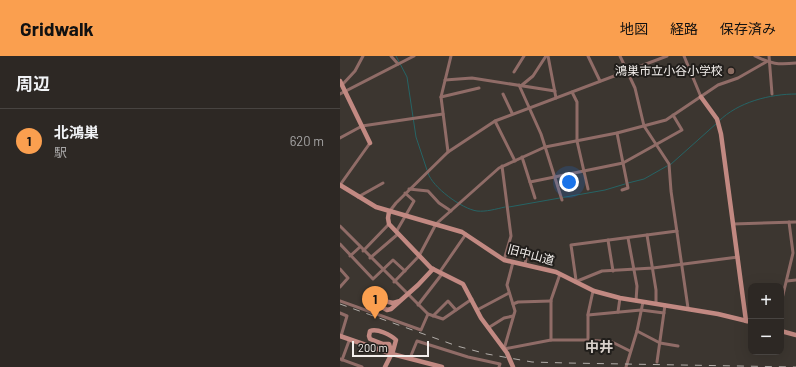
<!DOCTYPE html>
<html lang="ja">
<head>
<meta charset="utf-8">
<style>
	:root { --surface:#2d2824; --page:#393431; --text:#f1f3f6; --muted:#a7a6a6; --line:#484441; --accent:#fa9f4f }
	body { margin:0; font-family:Barlow,"Noto Sans JP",sans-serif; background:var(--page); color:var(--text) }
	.controls { position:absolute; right:12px; bottom:12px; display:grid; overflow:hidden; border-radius:8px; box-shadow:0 4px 16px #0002 }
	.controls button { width:36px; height:36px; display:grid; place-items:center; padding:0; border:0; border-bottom:1px solid var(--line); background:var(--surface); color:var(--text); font:20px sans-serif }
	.scale { position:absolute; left:12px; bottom:10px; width:77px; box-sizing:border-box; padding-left:4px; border:2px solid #f3efec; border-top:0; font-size:11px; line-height:14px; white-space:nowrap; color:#f3efec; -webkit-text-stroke:3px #211e1b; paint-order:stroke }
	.you { position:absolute; left:229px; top:126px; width:14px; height:14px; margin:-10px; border:3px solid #fff; border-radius:50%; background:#1a73e8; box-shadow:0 0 0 6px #1a73e833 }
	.badge { display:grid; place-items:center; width:26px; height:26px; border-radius:50%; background:var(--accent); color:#111; font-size:13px; font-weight:700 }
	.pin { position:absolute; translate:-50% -33px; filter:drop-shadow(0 1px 2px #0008) }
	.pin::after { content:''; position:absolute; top:21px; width:14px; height:12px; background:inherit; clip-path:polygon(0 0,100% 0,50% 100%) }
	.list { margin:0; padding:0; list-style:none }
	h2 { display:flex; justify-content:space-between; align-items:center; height:52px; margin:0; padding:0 16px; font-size:17px }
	h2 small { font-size:13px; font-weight:400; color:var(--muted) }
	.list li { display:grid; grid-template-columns:26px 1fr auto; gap:12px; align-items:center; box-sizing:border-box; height:64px; padding:0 16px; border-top:1px solid var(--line) }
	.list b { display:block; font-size:15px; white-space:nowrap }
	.list p { margin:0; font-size:13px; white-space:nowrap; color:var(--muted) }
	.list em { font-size:13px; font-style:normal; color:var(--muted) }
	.map { position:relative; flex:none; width:456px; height:311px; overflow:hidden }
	header { display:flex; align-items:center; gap:24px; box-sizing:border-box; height:56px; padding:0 20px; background:var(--accent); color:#111 }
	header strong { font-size:19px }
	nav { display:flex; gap:22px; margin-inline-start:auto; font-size:14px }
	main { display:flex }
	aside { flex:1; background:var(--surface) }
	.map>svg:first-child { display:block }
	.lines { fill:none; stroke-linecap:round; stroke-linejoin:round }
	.stream { stroke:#266465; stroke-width:1 }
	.street { stroke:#906c67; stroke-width:3 }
	.secondary { stroke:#c28982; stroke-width:4.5 }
	.rail { stroke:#b2ada9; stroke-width:1; stroke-dasharray:7 7; stroke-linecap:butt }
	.education-dot { fill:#8d6e63; stroke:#211e1b; stroke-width:1.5 }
	.labels { text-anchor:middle; stroke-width:4; stroke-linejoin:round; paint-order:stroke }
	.poi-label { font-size:12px; fill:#f3efec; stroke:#211e1b; text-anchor:end }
	.street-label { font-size:12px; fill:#f3efec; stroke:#211e1b }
	.quarter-label { font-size:14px; font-weight:bold; fill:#d8d0ca; stroke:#211e1b }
</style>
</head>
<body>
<header>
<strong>Gridwalk</strong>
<nav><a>地図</a><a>経路</a><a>保存済み</a></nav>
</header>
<main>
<aside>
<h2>周辺<small></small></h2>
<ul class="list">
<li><span class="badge">1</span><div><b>北鴻巣</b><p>駅</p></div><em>620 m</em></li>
</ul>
</aside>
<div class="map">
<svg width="456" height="311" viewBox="0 0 456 311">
	<rect width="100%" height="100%" fill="#3c3630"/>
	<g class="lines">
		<g class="stream">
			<path d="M56 0 67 21 76 81 87 114"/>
			<path d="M379 65C398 46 430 38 456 38"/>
			<path d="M330 109 377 67"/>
			<path d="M88 117C92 131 122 153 137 155 146 156 156 153 165 151"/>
			<path d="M288 127 304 123 327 110"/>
			<path d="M169 151 265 134 285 128"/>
		</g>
		<g class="street">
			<path d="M51 0 58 8"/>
			<path d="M208 0 216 42"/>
			<path d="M248 0 260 25"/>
			<path d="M280 0 295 32 304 70 329 108 331 135 348 252"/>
			<path d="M344 0 361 41"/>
			<path d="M415 0C431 8 438 9 456 7"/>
			<path d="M429 0 432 38"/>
			<path d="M174 16 184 0"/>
			<path d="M105 24 132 22 215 35"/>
			<path d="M2 29 15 15 23 0"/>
			<path d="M179 29 201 78 222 144"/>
			<path d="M182 29 193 20 206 0"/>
			<path d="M232 36 237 46V85L248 133"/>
			<path d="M0 38 74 0"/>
			<path d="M163 38 172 57"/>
			<path d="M101 41 139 32"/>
			<path d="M155 65 175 105"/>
			<path d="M277 77 288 132 282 134"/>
			<path d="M0 82 22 70 103 58"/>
			<path d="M108 96 101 41 111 0"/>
			<path d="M182 101 195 142"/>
			<path d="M162 110 171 180 164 204"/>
			<path d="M190 126 283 107 342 74 333 59"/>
			<path d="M0 129 30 87"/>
			<path d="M69 133 88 135 99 147 111 155"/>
			<path d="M18 141 43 127"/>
			<path d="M49 156 56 147 108 96 155 65 327 0"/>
			<path d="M393 168 456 166"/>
			<path d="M0 170 88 258 103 263 132 243"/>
			<path d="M56 176 74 145 65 137"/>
			<path d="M307 179 316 234V248"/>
			<path d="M288 182 297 230 296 245"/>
			<path d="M268 184 273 215"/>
			<path d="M0 188 33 223 53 204 65 215"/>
			<path d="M23 195 49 168"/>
			<path d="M10 200 20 191"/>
			<path d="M30 202 58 178"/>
			<path d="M185 209 187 195"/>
			<path d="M0 213 8 222 0 231"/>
			<path d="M99 217 126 178"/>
			<path d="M236 224 231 189 337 175"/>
			<path d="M447 225 456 224"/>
			<path d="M54 226 79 200 96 168 159 112 205 91 277 77 326 64 378 29 398 22 426 6"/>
			<path d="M235 226 262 215 313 212 398 201"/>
			<path d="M0 245 81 274 88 258"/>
			<path d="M441 247 453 197 449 166"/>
			<path d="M173 248 178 246 211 245"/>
			<path d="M78 249 102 218"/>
			<path d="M137 254 169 237"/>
			<path d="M278 256 280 242"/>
			<path d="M0 257 7 260 1 280"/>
			<path d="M248 259 301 254 324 257"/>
			<path d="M93 260 108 245 116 254"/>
			<path d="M148 272 164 262 173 260"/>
			<path d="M297 275 320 287 338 290"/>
			<path d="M211 284V244L220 218"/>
			<path d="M248 284V258L253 235"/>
			<path d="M164 293 211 284H248L272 286 290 295"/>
			<path d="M164 293 175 255 167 229 173 206"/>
			<path d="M70 302 77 285 128 301 160 308 159 311"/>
			<path d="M0 303 22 311"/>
			<path d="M2 304 9 285"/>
			<path d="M317 306 325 249"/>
			<path d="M286 311 297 275 303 246"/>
		</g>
		<g class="secondary">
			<path d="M0 25 30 87"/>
			<path d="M361 41 377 63 381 78 406 265"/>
			<path d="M0 129 36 151 122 176 164 204 216 216 254 235 280 242 378 258 411 266"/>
			<path d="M49 156 48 162 49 168 91 212 123 228 141 262 167 297 173 311"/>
			<path d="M60 245 53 247 44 245 40 250 47 254 51 253 78 229 93 213"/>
			<path d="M441 275 456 279"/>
			<path d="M0 280 52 298 102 311"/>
			<path d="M45 311 53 295 56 284C51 279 37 272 30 275L29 280 30 283 43 288H49L52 298"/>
		</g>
		<path class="rail" d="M0 248 117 290 147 298 192 306 227 307 456 311"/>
	</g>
	<circle class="education-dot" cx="391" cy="15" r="4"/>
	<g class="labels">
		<g class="poi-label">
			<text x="383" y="19">鴻巣市立小谷小学校</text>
		</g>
		<g class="street-label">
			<text transform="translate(191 199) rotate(15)" y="4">旧中山道</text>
		</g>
		<g class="quarter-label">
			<text x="259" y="296">中井</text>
		</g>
	</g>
</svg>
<div class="controls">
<button>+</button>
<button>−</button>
</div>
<div class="scale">200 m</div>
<div class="you"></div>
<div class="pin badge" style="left:35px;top:263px">1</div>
</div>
</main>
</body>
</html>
